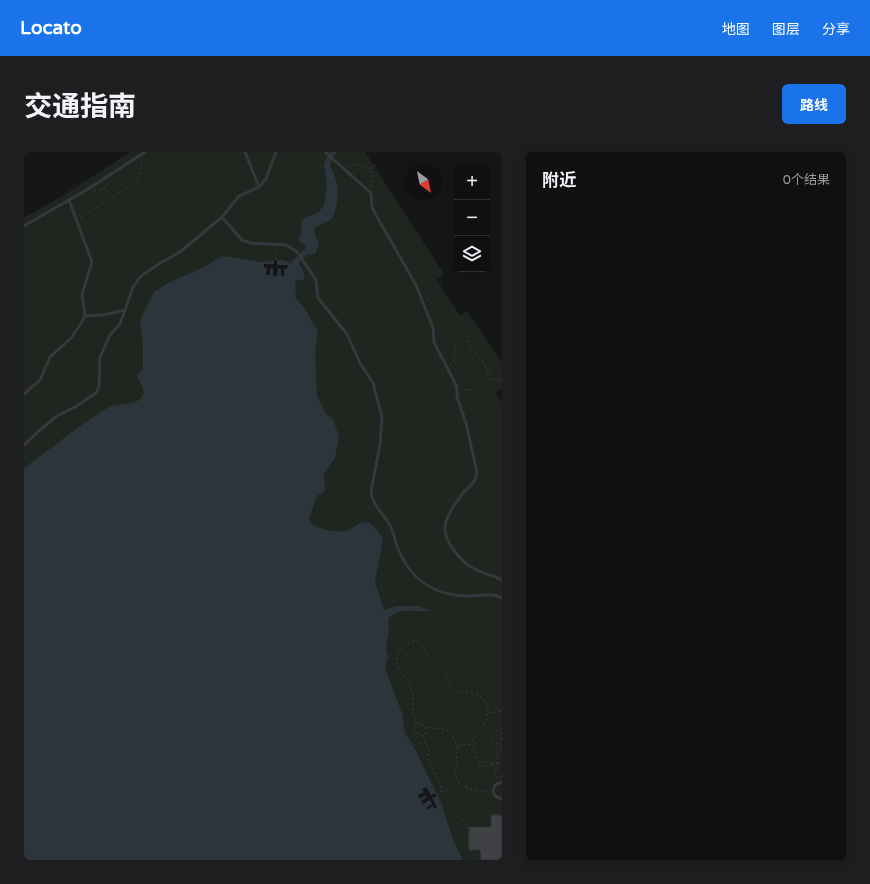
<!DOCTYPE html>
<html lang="zh">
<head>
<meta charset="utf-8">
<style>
	:root { --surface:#101012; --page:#1e1e20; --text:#f1f3f6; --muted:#9c9d9f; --line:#303032; --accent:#1a73e8 }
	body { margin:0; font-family:"Varela Round","Noto Sans SC",sans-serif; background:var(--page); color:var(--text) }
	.controls { position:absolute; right:12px; top:12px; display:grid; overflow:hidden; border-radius:6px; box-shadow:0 2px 10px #0003 }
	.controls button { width:36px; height:36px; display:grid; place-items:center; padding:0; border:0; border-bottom:1px solid var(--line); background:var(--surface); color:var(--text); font:20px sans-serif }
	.compass { position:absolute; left:382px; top:12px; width:36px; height:36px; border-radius:50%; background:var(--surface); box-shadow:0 2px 10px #0003; rotate:147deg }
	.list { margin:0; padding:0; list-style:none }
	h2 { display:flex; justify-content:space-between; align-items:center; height:52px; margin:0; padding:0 16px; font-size:17px }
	h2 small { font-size:13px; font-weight:400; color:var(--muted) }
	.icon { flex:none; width:22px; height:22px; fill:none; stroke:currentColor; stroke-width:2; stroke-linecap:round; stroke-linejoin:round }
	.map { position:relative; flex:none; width:478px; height:708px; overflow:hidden; border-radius:6px }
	header { display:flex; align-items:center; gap:24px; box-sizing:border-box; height:56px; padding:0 20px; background:var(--accent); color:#fff }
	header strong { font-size:19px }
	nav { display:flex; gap:22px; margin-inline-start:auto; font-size:14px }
	.intro { display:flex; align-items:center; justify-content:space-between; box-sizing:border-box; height:96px; padding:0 24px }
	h1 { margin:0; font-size:28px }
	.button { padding:10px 18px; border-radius:6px; background:var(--accent); color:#fff; font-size:14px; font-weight:700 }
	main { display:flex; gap:24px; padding:0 24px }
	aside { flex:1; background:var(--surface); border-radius:6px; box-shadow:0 2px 10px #0003 }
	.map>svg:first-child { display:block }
	.green { fill:#1e261f }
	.water { fill:#2c353c }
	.pier { fill:#161618 }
	.building { fill:#404145; stroke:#303034 }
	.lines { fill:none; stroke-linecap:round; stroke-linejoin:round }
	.path { stroke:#3d3f44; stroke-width:1; stroke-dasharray:2 3; stroke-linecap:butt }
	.lane { stroke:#37383d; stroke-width:3 }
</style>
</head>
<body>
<header>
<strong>Locato</strong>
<nav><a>地图</a><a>图层</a><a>分享</a></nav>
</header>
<div class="intro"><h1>交通指南</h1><a class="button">路线</a></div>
<main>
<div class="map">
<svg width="478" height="708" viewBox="0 0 478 708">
	<rect width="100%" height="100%" fill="#161618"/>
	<path class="green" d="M106 0H341L420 122 412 128 436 163 443 159 478 211V236L471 241 478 251V708H0V66L40 43Z"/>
	<path class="water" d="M305 0H313C311 4 307 7 307 11 306 15 308 18 310 22 315 37 315 54 308 67L290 76 292 86 295 91 291 102 283 103 276 108 275 112C279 117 282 122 279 128H274L271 131 272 147 280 155 294 180 291 197 293 244 302 262 309 267 315 285 311 306 300 322 301 339 293 344 285 367 290 374C299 377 312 381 322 379 327 378 331 373 336 371 348 367 354 379 359 388L351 430 360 458 372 454H394L406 458C399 463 377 452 364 467L365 480 362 496 364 505 361 516 378 561 381 581 389 593 418 653 429 688 439 708H0V316C28 296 54 274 83 256 93 250 109 255 117 246 124 238 114 231 113 223L119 216V194L116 173 118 164 130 140 144 131 180 115 198 104 236 110 259 108 266 111 282 96 281 93 274 88 277 82 278 68 284 64 294 61 300 53 303 32 300 13Z"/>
	<g class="pier">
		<path d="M251 108H253V113H264L263 116 260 117V124L257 123V117L254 116 253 124H249V116L246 117V123H242L243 116H240V112H250Z"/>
		<path d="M402 635 407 643 411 641 413 644 408 646 413 655 411 657 409 654 403 658 402 656 408 652 406 648 399 652 397 649 403 645 402 643 396 647 394 643 400 640 398 637Z"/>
	</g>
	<path class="building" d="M467 663H478V708H457L456 698H445V675H467Z"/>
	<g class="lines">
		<g class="path">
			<path d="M324 15 331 12 344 16 349 24 347 35"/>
			<path d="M346 17 352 13"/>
			<path d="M70 39 80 37 86 29"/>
			<path d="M56 66 112 30 117 19 118 7"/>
			<path d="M252 108V97"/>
			<path d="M403 148 417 132"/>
			<path d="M426 213C436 204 425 192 437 180H442L448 199 458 208 468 227 452 238H438"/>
			<path d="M469 227 478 228"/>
			<path d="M465 561 478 559"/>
			<path d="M393 572 389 562V541L373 513C371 499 380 490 393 489L399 495 410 513 422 521 428 536 434 540 451 541C477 556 458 575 446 592L433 594"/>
			<path d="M402 575 401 581 397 584 390 580 391 573 397 571C399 572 400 574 402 575 410 579 419 571 428 583 444 604 410 640 465 639"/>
			<path d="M478 576 470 579 467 585 471 592 478 590"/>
			<path d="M478 581 476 585 478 590"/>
			<path d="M399 583 405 597 404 607 418 638 433 662 444 674 445 698 450 700 454 708"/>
			<path d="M390 593 402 590"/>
			<path d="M478 598 473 602 474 611 471 623 473 626 478 625"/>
			<circle cx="464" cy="611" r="3.5"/>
			<path d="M467 612 474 611"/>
			<path d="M441 635 454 619 457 611 446 592"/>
			<path d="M412 643 418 639"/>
		</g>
		<g class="lane">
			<path d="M221 0 235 35"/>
			<path d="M301 0 347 41 348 55 352 63 392 133 409 176 410 190 433 235V245L442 271 453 321C451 334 442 335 436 345 430 353 420 368 421 378 422 391 436 408 447 415 457 421 468 423 478 428"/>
			<path d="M198 65 215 44 235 35 242 27 252 0"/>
			<path d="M0 74 64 37 121 0"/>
			<path d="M61 164 79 163 101 158"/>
			<path d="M0 242 16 228 26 205 47 186 56 173 61 164 58 142 68 110 45 48"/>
			<path d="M0 293 16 278 33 264 51 255 72 241 75 235 76 205 86 183 96 172 109 135 116 125 136 111 156 100 198 65 218 88 227 91 262 93 273 100 292 128 294 146 323 182 336 211 349 231 358 265 356 292 347 340C349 356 362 363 368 377 370 383 371 390 374 397 388 430 412 445 448 444 459 444 468 440 478 446"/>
			<path d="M478 630 471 633 469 639 471 644 478 647"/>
		</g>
	</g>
</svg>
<div class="controls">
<button>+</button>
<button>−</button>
<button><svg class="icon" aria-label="layers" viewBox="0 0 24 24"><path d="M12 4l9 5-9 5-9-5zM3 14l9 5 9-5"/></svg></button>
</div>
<svg class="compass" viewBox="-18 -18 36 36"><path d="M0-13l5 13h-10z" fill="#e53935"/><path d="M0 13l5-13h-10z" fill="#9c9d9f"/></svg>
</div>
<aside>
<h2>附近<small>0个结果</small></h2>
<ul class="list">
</ul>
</aside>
</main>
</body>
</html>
